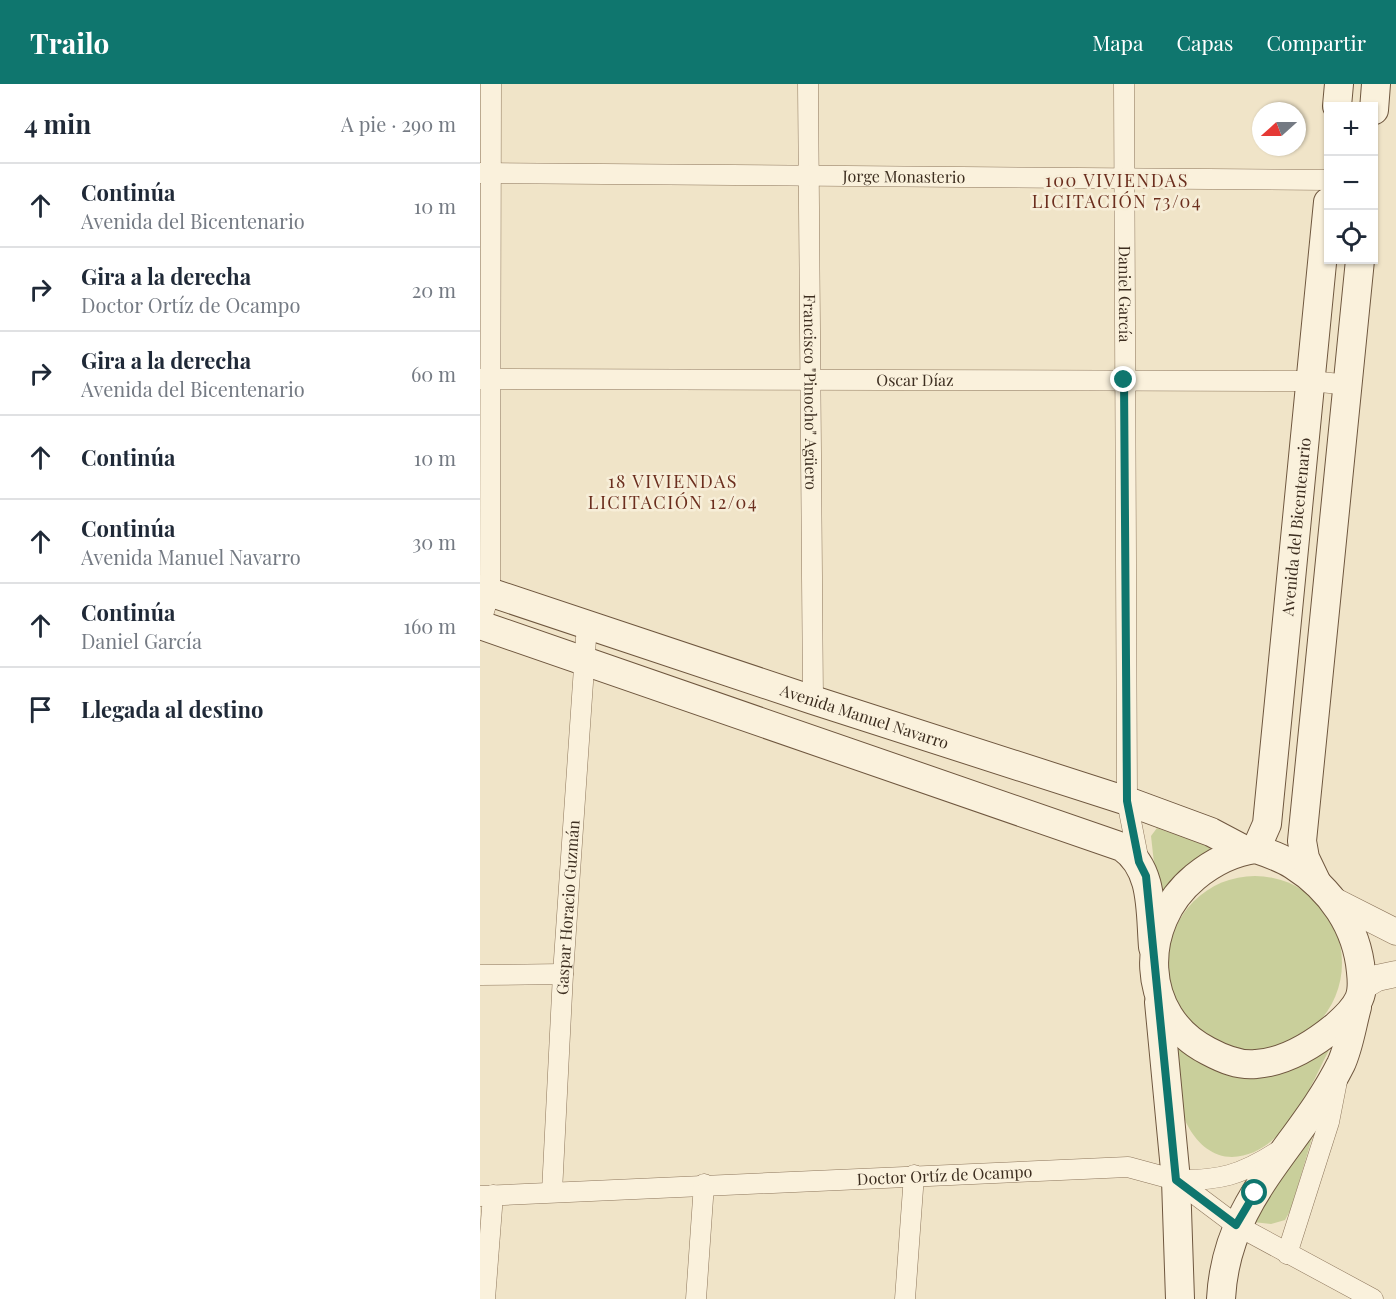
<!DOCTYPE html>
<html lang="es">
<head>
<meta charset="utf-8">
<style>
	:root { --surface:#fff; --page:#f6f6f7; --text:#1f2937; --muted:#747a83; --line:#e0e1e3; --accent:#0f766e }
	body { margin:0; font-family:"Playfair Display",serif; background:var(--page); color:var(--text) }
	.controls { position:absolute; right:18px; top:18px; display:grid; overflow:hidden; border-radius:0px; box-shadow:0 2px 4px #0004 }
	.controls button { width:54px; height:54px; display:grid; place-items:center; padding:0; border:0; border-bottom:2px solid var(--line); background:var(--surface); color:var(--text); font:30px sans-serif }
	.compass { position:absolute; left:772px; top:18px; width:54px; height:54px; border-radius:50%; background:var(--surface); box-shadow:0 2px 4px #0004; rotate:249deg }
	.stop { position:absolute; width:18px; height:18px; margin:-14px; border:4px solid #0f766e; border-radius:50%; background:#fff }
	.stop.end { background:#0f766e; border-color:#fff; box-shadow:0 2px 6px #0008 }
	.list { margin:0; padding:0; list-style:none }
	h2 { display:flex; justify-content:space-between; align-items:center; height:78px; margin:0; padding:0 24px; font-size:26px }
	h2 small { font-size:20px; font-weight:400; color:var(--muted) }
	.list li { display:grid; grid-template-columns:39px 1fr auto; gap:18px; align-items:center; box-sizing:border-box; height:84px; padding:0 24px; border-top:2px solid var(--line) }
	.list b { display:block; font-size:22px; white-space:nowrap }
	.list p { margin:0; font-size:20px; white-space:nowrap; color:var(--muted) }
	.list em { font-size:20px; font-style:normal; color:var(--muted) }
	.icon { flex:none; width:33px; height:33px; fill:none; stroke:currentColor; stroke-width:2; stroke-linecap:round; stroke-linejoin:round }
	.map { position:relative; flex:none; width:916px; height:1215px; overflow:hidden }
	header { display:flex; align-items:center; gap:36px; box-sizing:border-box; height:84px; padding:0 30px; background:var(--accent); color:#fff }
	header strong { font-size:28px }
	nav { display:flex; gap:33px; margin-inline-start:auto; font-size:21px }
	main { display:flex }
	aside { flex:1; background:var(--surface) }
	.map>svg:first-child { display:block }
	.green { fill:#c9cf9b }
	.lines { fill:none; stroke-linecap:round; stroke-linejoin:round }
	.minor-casing { stroke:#8d765c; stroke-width:21 }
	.tertiary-casing { stroke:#8d765c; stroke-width:27 }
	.secondary-casing { stroke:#6f573f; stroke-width:30 }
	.minor { stroke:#faf1dc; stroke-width:20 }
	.tertiary { stroke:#faf1dc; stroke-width:26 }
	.secondary { stroke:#faf1dc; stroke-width:28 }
	.route { stroke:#0f766e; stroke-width:8 }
	.labels { text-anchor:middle; stroke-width:5; stroke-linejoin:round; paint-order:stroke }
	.street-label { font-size:16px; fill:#3d2e20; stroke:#f7eed8 }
	.neighbourhood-label { font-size:18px; letter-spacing:1.5px; fill:#6b2e1e; stroke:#f7eed8 }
</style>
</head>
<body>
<header>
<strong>Trailo</strong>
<nav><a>Mapa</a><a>Capas</a><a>Compartir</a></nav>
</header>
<main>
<aside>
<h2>4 min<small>A pie · 290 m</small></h2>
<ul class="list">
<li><svg class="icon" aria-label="ahead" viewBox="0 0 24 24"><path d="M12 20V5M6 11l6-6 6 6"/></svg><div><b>Continúa</b><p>Avenida del Bicentenario</p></div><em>10 m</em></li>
<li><svg class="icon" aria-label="right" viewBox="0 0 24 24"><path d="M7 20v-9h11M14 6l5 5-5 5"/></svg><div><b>Gira a la derecha</b><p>Doctor Ortíz de Ocampo</p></div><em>20 m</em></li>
<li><svg class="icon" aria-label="right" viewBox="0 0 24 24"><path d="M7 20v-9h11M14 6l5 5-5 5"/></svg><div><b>Gira a la derecha</b><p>Avenida del Bicentenario</p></div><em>60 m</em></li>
<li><svg class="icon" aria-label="ahead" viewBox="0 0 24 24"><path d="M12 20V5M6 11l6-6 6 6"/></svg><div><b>Continúa</b></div><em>10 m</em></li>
<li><svg class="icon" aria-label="ahead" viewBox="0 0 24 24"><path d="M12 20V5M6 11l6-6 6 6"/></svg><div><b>Continúa</b><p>Avenida Manuel Navarro</p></div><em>30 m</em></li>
<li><svg class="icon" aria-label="ahead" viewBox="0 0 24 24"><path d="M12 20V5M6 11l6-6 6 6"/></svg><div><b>Continúa</b><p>Daniel García</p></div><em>160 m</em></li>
<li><svg class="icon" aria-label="arrive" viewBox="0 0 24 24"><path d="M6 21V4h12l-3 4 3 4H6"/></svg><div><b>Llegada al destino</b></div></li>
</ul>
</aside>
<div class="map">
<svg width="916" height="1215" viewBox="0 0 916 1215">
	<rect width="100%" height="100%" fill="#f0e4c8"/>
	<g class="green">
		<path d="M677 744 730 763 729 769 685 810 677 806 671 752Z"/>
		<circle cx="775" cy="879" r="87"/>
		<path d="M693 954 821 982 849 966C829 1005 804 1071 752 1073 733 1073 718 1060 709 1044 695 1019 696 982 693 954Z"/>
		<path d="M835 1044 811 1125 805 1136 791 1140 773 1138Z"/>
	</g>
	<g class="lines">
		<g class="minor-casing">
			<g id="minor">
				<path id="s1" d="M328 0 333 616"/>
				<path id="s2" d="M644 0 647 717 659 778"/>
				<path id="s3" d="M0 89 848 96"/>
				<path id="s4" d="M0 295 831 297 869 301"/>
				<path d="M0 540 10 508 11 0"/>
				<path d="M0 891 83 890"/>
				<path d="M696 1096C739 1097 761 1091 797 1068"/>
				<path id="s5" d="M72 1108 83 890 107 540"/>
				<path id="s6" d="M0 1112 648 1083 696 1096 756 1141 893 1215"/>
				<path d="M807 1170 849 1038 857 997"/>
				<path d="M5 1215 13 1111"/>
				<path d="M216 1215 224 1100"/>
				<path d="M425 1215 434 1091"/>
			</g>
		</g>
		<g class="tertiary-casing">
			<g id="tertiary">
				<path d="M853 816 916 848"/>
				<path d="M882 903 897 894 916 890"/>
			</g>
		</g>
		<g class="secondary-casing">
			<g id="secondary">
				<path d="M857 22 859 0"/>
				<path d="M894 26 896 0"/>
				<path id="s7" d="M0 505 333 616 647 717 731 748 765 766"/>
				<path d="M0 541 642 763C674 785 670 827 673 863"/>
				<path d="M776 765C788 769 802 774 813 781 851 805 877 843 881 888 882 897 883 906 879 915 875 924 864 935 856 942 833 961 806 978 776 980 759 982 743 975 728 967 659 932 658 840 715 793 732 779 754 768 776 765Z"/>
				<path id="s8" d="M776 765 787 740 848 118"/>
				<path d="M837 799 825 774 822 757 880 176"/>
				<path d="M679 918 696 1096 700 1215"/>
				<path d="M741 1215C746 1113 819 1064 861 980 869 963 872 941 877 923"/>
			</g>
		</g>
		<use href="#minor" class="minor"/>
		<use href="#tertiary" class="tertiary"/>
		<use href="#secondary" class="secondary"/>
	</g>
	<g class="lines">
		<path class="route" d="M644 296 647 717 659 778 666 792 696 1096 756 1141 775 1109"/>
	</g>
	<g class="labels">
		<g class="street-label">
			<text dy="6" stroke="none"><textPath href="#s3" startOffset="424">Jorge Monasterio</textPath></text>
			<text dy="6" stroke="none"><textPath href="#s2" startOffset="210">Daniel García</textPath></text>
			<text dy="6" stroke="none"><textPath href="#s4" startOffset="435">Oscar Díaz</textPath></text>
			<text dy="6" stroke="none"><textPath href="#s1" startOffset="308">Francisco "Pinocho" Agüero</textPath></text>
			<text dy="6" stroke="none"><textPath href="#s8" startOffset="326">Avenida del Bicentenario</textPath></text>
			<text dy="6" stroke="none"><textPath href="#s7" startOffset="405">Avenida Manuel Navarro</textPath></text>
			<text dy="6" stroke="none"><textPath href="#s5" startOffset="285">Gaspar Horacio Guzmán</textPath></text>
			<text dy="6" stroke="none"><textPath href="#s6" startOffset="465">Doctor Ortíz de Ocampo</textPath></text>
		</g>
		<g class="neighbourhood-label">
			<text x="637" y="103">100 VIVIENDAS<tspan x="637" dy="21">LICITACIÓN 73/04</tspan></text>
			<text x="193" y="404">18 VIVIENDAS<tspan x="193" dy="21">LICITACIÓN 12/04</tspan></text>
		</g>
	</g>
</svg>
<div class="controls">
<button>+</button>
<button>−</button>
<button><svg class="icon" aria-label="locate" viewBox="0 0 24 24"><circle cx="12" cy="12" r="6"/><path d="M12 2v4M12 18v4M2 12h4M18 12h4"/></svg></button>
</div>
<svg class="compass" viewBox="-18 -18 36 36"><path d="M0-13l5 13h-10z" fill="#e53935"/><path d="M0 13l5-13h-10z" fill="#747a83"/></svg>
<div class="stop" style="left:775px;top:1109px"></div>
<div class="stop end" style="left:644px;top:296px"></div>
</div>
</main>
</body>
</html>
